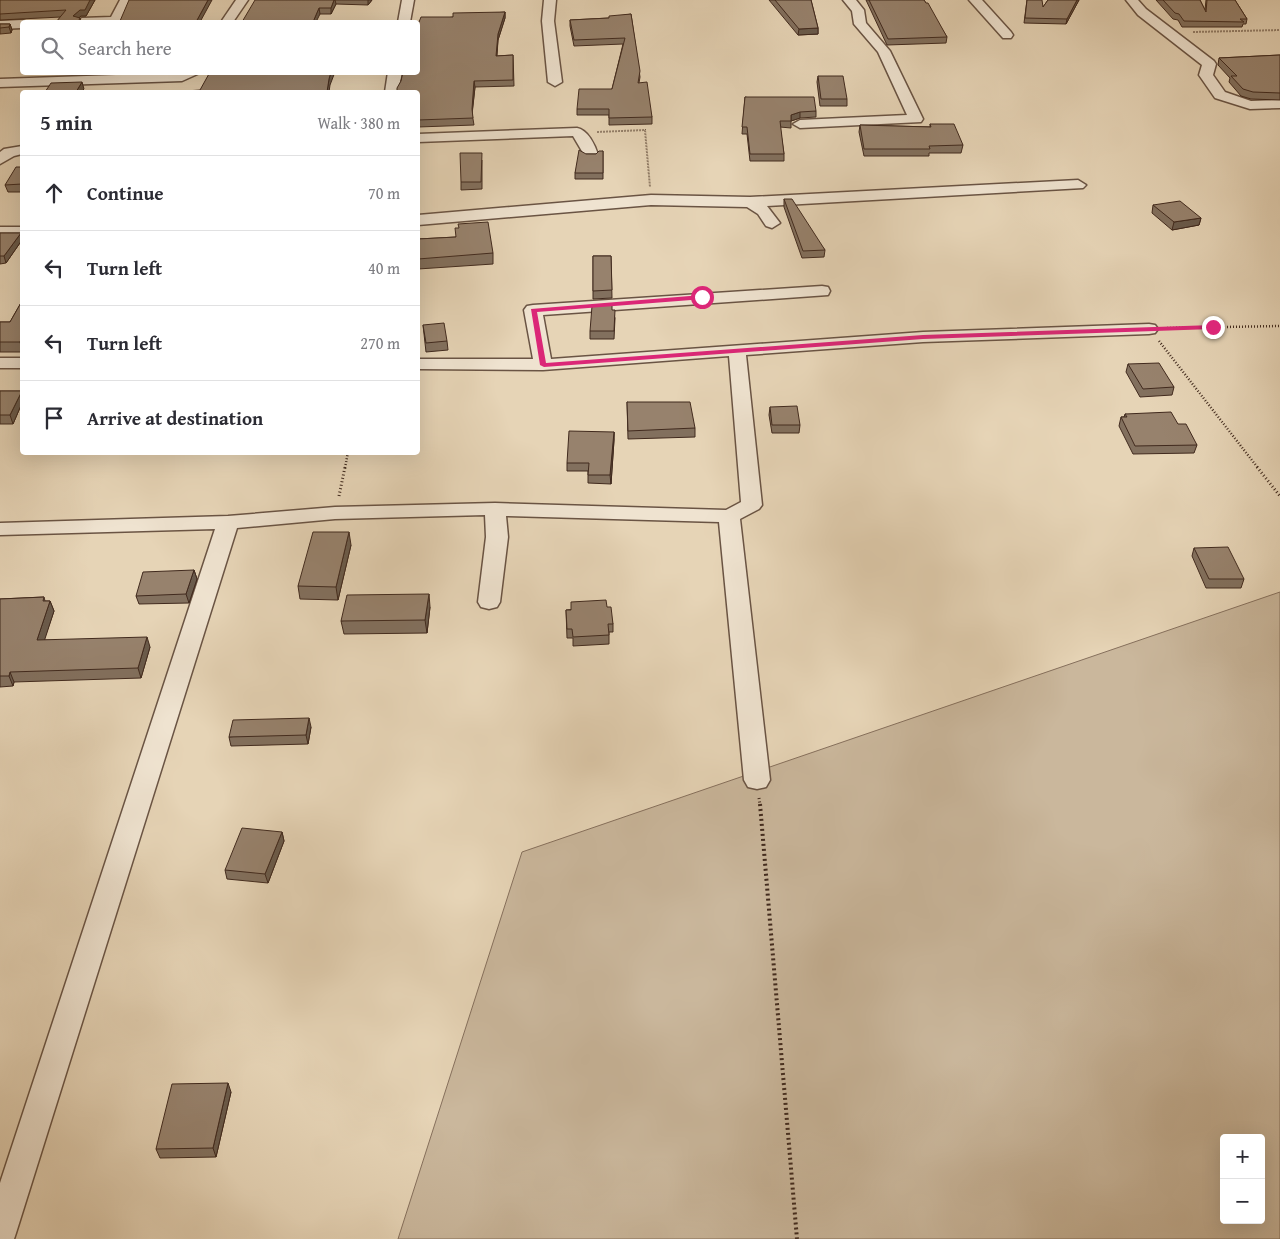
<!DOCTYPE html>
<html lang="en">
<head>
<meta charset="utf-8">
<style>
	:root { --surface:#fff; --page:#f2f2f3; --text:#2b2b33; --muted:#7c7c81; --line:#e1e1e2 }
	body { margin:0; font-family:"Gentium Book Plus",serif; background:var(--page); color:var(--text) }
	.controls { position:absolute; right:15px; bottom:15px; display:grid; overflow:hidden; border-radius:5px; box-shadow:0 5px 20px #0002 }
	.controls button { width:45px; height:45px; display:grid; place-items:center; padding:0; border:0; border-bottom:1px solid var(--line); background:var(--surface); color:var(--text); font:25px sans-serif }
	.stop { position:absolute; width:15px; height:15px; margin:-11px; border:4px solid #db2777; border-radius:50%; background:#fff }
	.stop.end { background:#db2777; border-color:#fff; box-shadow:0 1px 5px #0008 }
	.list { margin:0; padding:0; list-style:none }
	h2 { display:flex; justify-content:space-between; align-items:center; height:65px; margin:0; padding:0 20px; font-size:21px }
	h2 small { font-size:16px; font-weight:400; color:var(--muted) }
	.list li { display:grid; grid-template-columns:32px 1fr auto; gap:15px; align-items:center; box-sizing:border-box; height:75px; padding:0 20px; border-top:1px solid var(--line) }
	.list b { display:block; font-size:19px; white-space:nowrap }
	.list em { font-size:16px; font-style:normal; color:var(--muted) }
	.icon { flex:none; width:28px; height:28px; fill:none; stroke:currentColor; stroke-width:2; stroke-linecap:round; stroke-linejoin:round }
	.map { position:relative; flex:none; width:1280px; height:1239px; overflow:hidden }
	.search { position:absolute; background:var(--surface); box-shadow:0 5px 20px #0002; left:20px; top:20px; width:400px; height:55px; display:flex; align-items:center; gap:12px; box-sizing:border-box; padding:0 18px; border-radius:5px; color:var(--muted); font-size:19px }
	.panel { position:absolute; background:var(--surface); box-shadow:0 5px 20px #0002; left:20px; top:90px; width:400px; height:365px; border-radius:5px }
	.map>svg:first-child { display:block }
	.green { fill:#cab79c; stroke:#86705d; fill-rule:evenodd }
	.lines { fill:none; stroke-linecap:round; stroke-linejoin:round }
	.minor-casing { stroke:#6a5444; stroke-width:3 }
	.path-far3 { stroke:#412a1e; stroke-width:2; stroke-dasharray:0.5 1; stroke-linecap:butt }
	.path-far2 { stroke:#412a1e; stroke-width:2.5; stroke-dasharray:1 2; stroke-linecap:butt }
	.path-far1 { stroke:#412a1e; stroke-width:3; stroke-dasharray:1 2.5; stroke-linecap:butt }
	.path { stroke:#412a1e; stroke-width:4; stroke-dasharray:2 3; stroke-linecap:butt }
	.minor { fill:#efe3d0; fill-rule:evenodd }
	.wall { fill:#82705e; stroke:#412a1e }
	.shaded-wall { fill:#6a5b4c; stroke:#412a1e }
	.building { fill:#97826d; stroke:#412a1e }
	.route { fill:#db2777 }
</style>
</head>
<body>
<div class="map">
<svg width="1280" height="1239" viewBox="0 0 1280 1239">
	<rect width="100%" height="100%" fill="#e6d4b6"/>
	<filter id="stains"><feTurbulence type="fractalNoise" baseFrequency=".004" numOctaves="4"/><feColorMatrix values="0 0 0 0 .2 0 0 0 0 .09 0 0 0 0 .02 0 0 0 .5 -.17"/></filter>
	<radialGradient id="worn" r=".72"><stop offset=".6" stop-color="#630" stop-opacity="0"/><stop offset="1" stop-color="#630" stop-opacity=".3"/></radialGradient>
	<path class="green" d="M1280 592V1239H398L522 852ZM1224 1138H1261V1220H1224Z"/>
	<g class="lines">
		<g class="minor-casing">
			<g id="minor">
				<path d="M120 0H132L120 22H76L82 18 111 17Z"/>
				<path d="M236 0H248L233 22H221Z"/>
				<path d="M402 0H414L410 22H398Z"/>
				<path d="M544 0H556L554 21 562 82 555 86 548 82 542 21Z"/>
				<path d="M843 0H856L864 10 866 23 890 51 923 119 921 122 800 128 793 124 800 120 907 115 878 52 854 24 852 11Z"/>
				<path d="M969 0H982L1011 32 1013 35 1011 38H1003Z"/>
				<path d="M1126 0H1138L1146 9 1214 61 1216 64 1213 75 1225 92 1251 101 1280 100V108L1250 109 1215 98 1199 75 1202 65 1138 15Z"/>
				<path d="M22 20 27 22H22V28L0 29V21Z"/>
				<path d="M202 72 182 81 0 87V79Z"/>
				<path d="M388 72H402L398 92H385Z"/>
				<path d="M577 128C588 130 595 145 598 155L596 158H586L573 136 418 142V134Z"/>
				<path d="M22 146V154L14 156 0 164V152L4 149Z"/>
				<path d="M1078 180 1086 185 1083 188 767 206 780 223 772 228 766 226 758 214 747 207 651 205 418 225V215L651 195 750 197Z"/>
				<rect x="0" y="227" width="22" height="10"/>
				<path d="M822 286 828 287 830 291 828 295 543 315 551 359 923 332 1149 324 1155 325 1158 329 1155 333 1149 334 923 342 746 355 762 505 759 509 740 519 770 780 766 787 757 789 748 787 744 780 719 522 506 516 508 537 500 602 497 607 489 609 481 607 478 602 486 537 485 515 335 519 237 528 16 1233 14 1239H0V1183L215 529 0 535V523L228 516 335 507 495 503 726 510 741 502 729 356 543 370 418 369V359H533L524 310 527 306 533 305Z"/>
				<rect x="0" y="358" width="22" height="10"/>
			</g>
		</g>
		<g class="path-far3">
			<path d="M1193 32 1280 30"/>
			<path d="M597 132 645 130 650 187"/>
		</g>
		<g class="path-far2">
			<path d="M1167 328 1280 326"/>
			<path d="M1159 341 1258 468"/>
			<path d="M345 468 348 452"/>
		</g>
		<g class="path-far1">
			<path d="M1257 467 1280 496"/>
			<path d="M339 496 345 467"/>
			<path d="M759 798 760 805"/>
		</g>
		<path class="path" d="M760 804 797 1239"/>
		<use href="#minor" class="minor"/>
	</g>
	<g class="wall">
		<path d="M0 0H95L86 16H81L79 18H80L81 22H56L61 17 0 20Z"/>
		<path d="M255 0H372L368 5 336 4 331 14H320Z"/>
		<path d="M769 0H811L818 28V34L798 35Z"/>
		<path d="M866 0H924L947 37 946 43 887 45Z"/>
		<path d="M1027 0 1043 7 1048 0H1079L1066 24 1024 23Z"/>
		<path d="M1156 0H1200L1205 10 1206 0H1235L1247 19 1246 24H1243L1242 27H1182L1178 20 1173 19Z"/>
		<path d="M505 12V18L498 40 497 56 513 55 514 86 475 87 472 113 474 125 418 127V92L401 81 419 22 453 17Z"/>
		<path d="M631 14 640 77 639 83 652 117V124L609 125V115H577V109L612 89 623 44 574 46 570 26V20L609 18Z"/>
		<path d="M0 24H10L12 30 11 33 0 34Z"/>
		<path d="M1280 55V100L1251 99 1241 96 1229 82 1230 78 1218 65 1219 58Z"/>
		<path d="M98 72H132L98 74Z"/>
		<path d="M818 76 847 99V106H820L817 82Z"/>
		<path d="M745 97 816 111V117L800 118 791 121V128L780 127 784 154V161H750L747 134H742Z"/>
		<path d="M930 124 963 145 961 153H929V156H864L859 132 860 125 930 127Z"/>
		<path d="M603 151V179H575V173L586 154H596Z"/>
		<path d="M482 160V189L461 190V182Z"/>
		<path d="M22 167V192H8L5 185Z"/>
		<path d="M784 199 825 250 824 257 802 258 784 207Z"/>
		<path d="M1153 205 1201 218 1199 225 1172 230 1152 213Z"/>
		<path d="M459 228 493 253V264L418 269V239L456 237Z"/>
		<path d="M0 233H21L22 239V240L6 263 0 264Z"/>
		<path d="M593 256H611L612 298 593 299Z"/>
		<path d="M22 301V352H0V322H10Z"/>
		<path d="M612 310 615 318 614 339H590V331Z"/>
		<path d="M423 325 447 341 448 350 426 352Z"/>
		<path d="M1128 364 1174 387 1172 395 1140 397 1126 372Z"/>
		<path d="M0 391H22V403L13 424H0Z"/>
		<path d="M627 402 695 428V437L628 439Z"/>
		<path d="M770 407 800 425 799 433H772L769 415Z"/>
		<path d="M1125 414 1178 424 1197 445 1194 453 1133 454 1119 426 1121 417H1124Z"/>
		<path d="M614 432V440L611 484 588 483V471H567V463Z"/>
		<path d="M351 545 338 600 300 599 298 586Z"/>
		<path d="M1194 548 1244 579 1241 588H1206L1192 556Z"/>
		<path d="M194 570 197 579 189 603 139 604 136 596Z"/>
		<path d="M44 597 45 601H50L54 611 44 640 150 647 141 678 14 682 13 686 0 687V599Z"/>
		<path d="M430 607 427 633 344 634 341 621Z"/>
		<path d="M607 607 613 624V632H609V644L573 646V638H567L566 610Z"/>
		<path d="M311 727 308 744 231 746 229 737Z"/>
		<path d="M282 832 284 841 268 883 227 879 225 870Z"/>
		<path d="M231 1092 216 1157 160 1158 156 1149Z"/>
	</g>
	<g class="shaded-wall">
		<path d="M90 0H95L86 16H81L74 22 73 16Z"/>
		<path d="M208 0H212L200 22H196Z"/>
		<path d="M334 0H335L336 4 331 14V8Z"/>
		<path d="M368 0H372L368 5Z"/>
		<path d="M1077 0H1079L1066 24 1067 19Z"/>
		<path d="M319 8 320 14 316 22H313Z"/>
		<path d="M505 12V18L498 40 496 62V56L498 34Z"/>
		<path d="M10 24 12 30 11 33 9 27Z"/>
		<path d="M818 28V34L798 35 799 29Z"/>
		<path d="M331 72H335L330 85 329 92H327L329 79Z"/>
		<path d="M474 81 475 87 472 115V109Z"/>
		<path d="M82 82 84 89 81 92H76Z"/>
		<path d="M800 112V118L791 121V115Z"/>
		<path d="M1201 218 1199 225 1172 230 1174 222Z"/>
		<path d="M21 233 22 240 6 263 4 256Z"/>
		<path d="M22 337V350L20 342Z"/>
		<path d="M22 391V403L13 424 10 415Z"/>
		<path d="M614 432V440L611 484 610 475Z"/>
		<path d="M349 532 351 545 338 600 336 587Z"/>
		<path d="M194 570 197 579 189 603 186 594Z"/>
		<path d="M429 594 430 607 427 633 425 620Z"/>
		<path d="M50 601 54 611 41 651 37 640Z"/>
		<path d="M147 637 150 647 141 678 138 668Z"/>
		<path d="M10 672 14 682 13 686 9 676Z"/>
		<path d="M309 718 311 727 308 744 306 735Z"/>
		<path d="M282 832 284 841 268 883 265 874Z"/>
		<path d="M228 1083 231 1092 216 1157 213 1148Z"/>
	</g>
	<g class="building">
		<path d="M0 0H90L85 10H80L73 16 80 18 78 22H56L66 10 0 14Z"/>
		<path d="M129 0H208L196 22H106L107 21H120Z"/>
		<path d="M255 0H334L331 8H319L313 22H242Z"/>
		<path d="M775 0H811L818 28 799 29Z"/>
		<path d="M869 0H924L926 3H928L947 37 888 39Z"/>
		<path d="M1027 0H1042L1043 7 1048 0H1077L1067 19 1025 18Z"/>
		<path d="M1163 0H1200L1206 12 1207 0H1235L1247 19H1240L1244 22 1184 21 1179 14 1175 13Z"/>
		<path d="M505 12 498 34 496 56 513 55V80L474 81 472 109 473 118 418 120V92H397V88L401 81 403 72H418V22H414H419L421 17H453V13Z"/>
		<path d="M631 14 640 71 638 83 647 82 652 117 609 118V109H577L579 89H612L625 38 574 40 570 20 609 18V16Z"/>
		<path d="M0 24H10L9 27 0 28Z"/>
		<path d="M1280 55V93L1253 92 1243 89 1231 76H1237L1219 58Z"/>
		<path d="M210 72H331L329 79 327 92H171L200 90Z"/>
		<path d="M818 76H843L847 99H821Z"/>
		<path d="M82 82 76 92H45L51 83Z"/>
		<path d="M745 97H814L816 111 800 112 791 115V121H780L784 154H750L747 127H742Z"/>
		<path d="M930 124H954L963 145 929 146 930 149H864L860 125 931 127Z"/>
		<path d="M579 150 586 154H596L599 151H603V173H575Z"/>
		<path d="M460 153H482L481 182H461Z"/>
		<path d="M16 167H22V184L5 185Z"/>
		<path d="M784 199H792L825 250 803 251Z"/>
		<path d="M1180 201 1201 218 1174 222 1153 205Z"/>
		<path d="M488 222 493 253 418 259V239L456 237 455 228H459L458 224Z"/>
		<path d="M0 233H21L4 256H0Z"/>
		<path d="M593 256H611L612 290 593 291Z"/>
		<path d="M22 301V337L20 342H0V322H10Z"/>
		<path d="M612 304V310H615L614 331H590L592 306Z"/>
		<path d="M444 323 447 341 426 343 423 325Z"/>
		<path d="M1159 363 1174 387 1143 389 1128 364Z"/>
		<path d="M0 391H22L10 415H0Z"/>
		<path d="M627 402H690L695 428 628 431Z"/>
		<path d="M797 406 800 425H772L770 407Z"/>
		<path d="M1171 412 1178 424H1186L1197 445 1135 446 1121 417H1127L1125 414Z"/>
		<path d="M569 431 614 432 610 475H588L589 463H567Z"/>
		<path d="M313 532H349L336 587 298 586Z"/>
		<path d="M1228 547 1244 579H1209L1194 548Z"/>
		<path d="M194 570 186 594 136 596 143 572Z"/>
		<path d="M429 594 425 620 341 621 347 595Z"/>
		<path d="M44 597 43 601H50L37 640 147 637 138 668 10 672 9 676H0V599Z"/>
		<path d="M606 600 607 607H611L613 624H608L609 635 573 637 572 629H567L566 610H571V602Z"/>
		<path d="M309 718 306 735 229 737 233 720Z"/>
		<path d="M242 828 282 832 265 874 225 870Z"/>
		<path d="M228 1083 213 1148 156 1149 172 1084Z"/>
	</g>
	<path class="route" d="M702 295 704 299 537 312 546 363 923 335 1213 325 1216 327 1213 329 923 339 544 367 540 365 531 309Z"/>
	<rect width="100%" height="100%" filter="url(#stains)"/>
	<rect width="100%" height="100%" fill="url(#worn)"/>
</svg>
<div class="controls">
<button>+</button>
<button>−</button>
</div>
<div class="stop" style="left:702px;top:297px"></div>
<div class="stop end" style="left:1213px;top:327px"></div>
<div class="search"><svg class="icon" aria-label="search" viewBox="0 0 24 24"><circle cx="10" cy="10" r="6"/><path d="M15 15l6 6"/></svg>Search here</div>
<section class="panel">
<h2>5 min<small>Walk · 380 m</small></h2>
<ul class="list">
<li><svg class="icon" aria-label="ahead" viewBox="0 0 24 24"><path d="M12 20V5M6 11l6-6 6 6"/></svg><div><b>Continue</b></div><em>70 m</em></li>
<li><svg class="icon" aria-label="left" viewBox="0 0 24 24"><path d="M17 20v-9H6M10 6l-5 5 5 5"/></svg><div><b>Turn left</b></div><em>40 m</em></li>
<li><svg class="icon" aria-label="left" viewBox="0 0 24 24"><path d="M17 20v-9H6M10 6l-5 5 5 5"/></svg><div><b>Turn left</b></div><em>270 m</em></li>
<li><svg class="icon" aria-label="arrive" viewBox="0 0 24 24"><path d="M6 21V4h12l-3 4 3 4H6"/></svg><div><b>Arrive at destination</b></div></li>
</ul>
</section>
</div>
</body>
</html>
